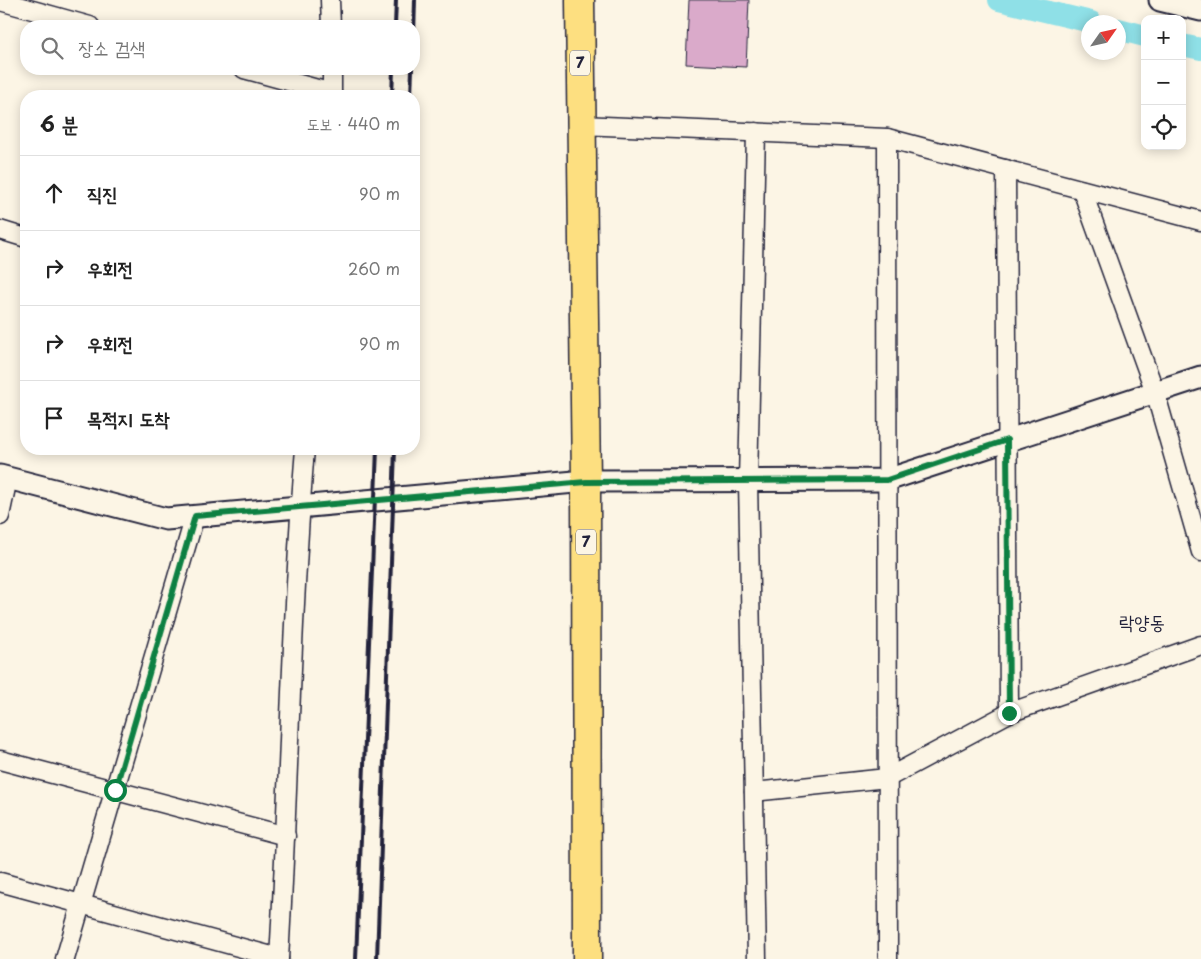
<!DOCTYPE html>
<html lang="ko">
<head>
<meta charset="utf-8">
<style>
	:root { --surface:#fff; --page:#f6f6f6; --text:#222; --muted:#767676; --line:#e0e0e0 }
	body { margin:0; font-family:"Playpen Sans","Poor Story",sans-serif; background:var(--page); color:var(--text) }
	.controls { position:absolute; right:15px; top:15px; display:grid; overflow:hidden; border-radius:10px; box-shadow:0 2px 12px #0003 }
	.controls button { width:45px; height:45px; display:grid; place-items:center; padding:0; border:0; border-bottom:1px solid var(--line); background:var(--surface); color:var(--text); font:25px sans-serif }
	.compass { position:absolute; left:1081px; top:15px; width:45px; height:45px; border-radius:50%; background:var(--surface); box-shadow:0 2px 12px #0003; rotate:56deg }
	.stop { position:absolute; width:15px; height:15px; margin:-11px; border:4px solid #0b8043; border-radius:50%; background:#fff }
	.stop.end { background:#0b8043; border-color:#fff; box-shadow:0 1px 5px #0008 }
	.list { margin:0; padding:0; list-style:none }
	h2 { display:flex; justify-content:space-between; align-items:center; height:65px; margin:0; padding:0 20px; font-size:21px }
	h2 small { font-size:16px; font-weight:400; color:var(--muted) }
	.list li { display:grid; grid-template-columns:32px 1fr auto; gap:15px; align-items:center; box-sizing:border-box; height:75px; padding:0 20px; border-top:1px solid var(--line) }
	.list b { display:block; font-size:19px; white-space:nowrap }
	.list em { font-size:16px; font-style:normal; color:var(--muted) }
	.icon { flex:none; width:28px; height:28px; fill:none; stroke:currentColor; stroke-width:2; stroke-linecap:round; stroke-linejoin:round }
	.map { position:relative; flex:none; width:1201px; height:959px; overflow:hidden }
	.search { position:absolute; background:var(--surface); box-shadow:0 2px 12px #0003; left:20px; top:20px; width:400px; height:55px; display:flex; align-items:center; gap:12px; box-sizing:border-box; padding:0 18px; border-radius:20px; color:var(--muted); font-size:19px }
	.panel { position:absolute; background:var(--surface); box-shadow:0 2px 12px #0003; left:20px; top:90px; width:400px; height:365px; border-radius:20px }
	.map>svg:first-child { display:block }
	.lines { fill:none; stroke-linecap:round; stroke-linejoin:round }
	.canal { stroke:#8fe0e7; stroke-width:22 }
	.building { fill:#daaaca; stroke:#22223b }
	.minor-casing { stroke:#22223b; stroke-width:21 }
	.tertiary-casing { stroke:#22223b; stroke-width:25 }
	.trunk-casing { stroke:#22223b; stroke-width:31 }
	.minor { stroke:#fcf5e5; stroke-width:18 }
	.tertiary { stroke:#fcf5e5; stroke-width:21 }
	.trunk { stroke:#fddf80; stroke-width:28 }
	.rail { stroke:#22223b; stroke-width:4 }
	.route { stroke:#0b8043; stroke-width:6 }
	.labels { text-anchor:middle; stroke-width:5; stroke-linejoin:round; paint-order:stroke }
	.shield { fill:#fcf5e5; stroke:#63616e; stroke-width:1 }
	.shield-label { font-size:15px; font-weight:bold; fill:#22223b }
	.quarter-label { font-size:19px; fill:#22223b; stroke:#fcf5e5 }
</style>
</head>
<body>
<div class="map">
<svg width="1201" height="959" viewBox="0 0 1201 959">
	<rect width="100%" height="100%" fill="#fcf5e5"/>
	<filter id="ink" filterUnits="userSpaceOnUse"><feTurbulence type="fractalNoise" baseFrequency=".02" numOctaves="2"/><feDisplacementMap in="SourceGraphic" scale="10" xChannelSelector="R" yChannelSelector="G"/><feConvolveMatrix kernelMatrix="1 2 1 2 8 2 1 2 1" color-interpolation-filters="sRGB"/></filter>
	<g filter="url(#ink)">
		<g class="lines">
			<g class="canal">
				<path d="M999 0 1091 22"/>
				<path d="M1118 29 1145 36"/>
				<path d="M1182 45 1201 49"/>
			</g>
		</g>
		<path class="building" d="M689 0H749L746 67 686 64Z"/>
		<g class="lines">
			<g class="minor-casing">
				<g id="minor">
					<path d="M330 0 331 26"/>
					<path d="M0 1 90 26"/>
					<path d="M244 69 332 93"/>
					<path d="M332 69V96"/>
					<path d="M581 125 887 138 1201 221"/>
					<path d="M756 132 748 481 757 959"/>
					<path d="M887 138 888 959"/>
					<path d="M1006 169 1009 713"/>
					<path d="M1082 190 1155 392 1201 552"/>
					<path d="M0 230 26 238"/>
					<path d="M0 516 8 478"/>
					<path d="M0 760 286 836"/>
					<path d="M754 792 887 778 1009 713 1201 645"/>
					<path d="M0 882 279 958"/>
					<path d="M65 959 195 516"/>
					<path d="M279 959C289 789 291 618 305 449"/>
				</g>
			</g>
			<g class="tertiary-casing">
				<g id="tertiary">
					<path d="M1160 0 1201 10"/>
					<path d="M0 476 166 519 586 481 887 480 1201 377"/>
				</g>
			</g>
			<g class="trunk-casing">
				<path id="trunk" d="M580 0 586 481 587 959"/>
			</g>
			<use href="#minor" class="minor"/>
			<use href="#tertiary" class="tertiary"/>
			<use href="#trunk" class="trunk"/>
			<g class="rail">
				<path d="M395 26 396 0"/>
				<path d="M414 35 415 0"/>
				<path d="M392 96 393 69"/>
				<path d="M411 96 412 69"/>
				<path d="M356 959 377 449"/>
				<path d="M377 959 395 449"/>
			</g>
		</g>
	</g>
	<g class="lines" filter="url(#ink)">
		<path class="route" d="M115 790 195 516 586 482 887 480 1007 440 1009 713"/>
	</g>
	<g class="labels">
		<g class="shield">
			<rect x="570" y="50.5" width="20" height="25" rx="4"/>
			<rect x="576" y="529.5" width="20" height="25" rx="4"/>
		</g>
		<g class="shield-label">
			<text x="580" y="68">7</text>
			<text x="586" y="547">7</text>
		</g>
		<g class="quarter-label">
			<text x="1142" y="629">락양동</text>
		</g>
	</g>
</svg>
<div class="controls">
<button>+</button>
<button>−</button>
<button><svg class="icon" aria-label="locate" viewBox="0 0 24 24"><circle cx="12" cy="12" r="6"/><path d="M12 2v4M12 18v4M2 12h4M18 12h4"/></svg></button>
</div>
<svg class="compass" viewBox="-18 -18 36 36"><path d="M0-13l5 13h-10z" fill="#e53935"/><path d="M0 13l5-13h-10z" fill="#767676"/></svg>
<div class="stop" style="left:115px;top:790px"></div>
<div class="stop end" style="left:1009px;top:713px"></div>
<div class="search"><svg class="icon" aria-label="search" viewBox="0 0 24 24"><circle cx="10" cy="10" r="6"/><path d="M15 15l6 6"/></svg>장소 검색</div>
<section class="panel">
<h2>6 분<small>도보 · 440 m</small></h2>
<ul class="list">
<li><svg class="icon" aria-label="ahead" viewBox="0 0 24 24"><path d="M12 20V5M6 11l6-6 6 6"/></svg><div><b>직진</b></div><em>90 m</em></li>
<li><svg class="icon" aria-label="right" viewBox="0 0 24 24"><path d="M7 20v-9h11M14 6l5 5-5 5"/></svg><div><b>우회전</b></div><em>260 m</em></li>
<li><svg class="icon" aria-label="right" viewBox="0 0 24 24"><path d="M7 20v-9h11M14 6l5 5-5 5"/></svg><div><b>우회전</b></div><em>90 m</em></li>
<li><svg class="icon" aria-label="arrive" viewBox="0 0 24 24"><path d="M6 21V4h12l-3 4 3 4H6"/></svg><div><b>목적지 도착</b></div></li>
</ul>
</section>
</div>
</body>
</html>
